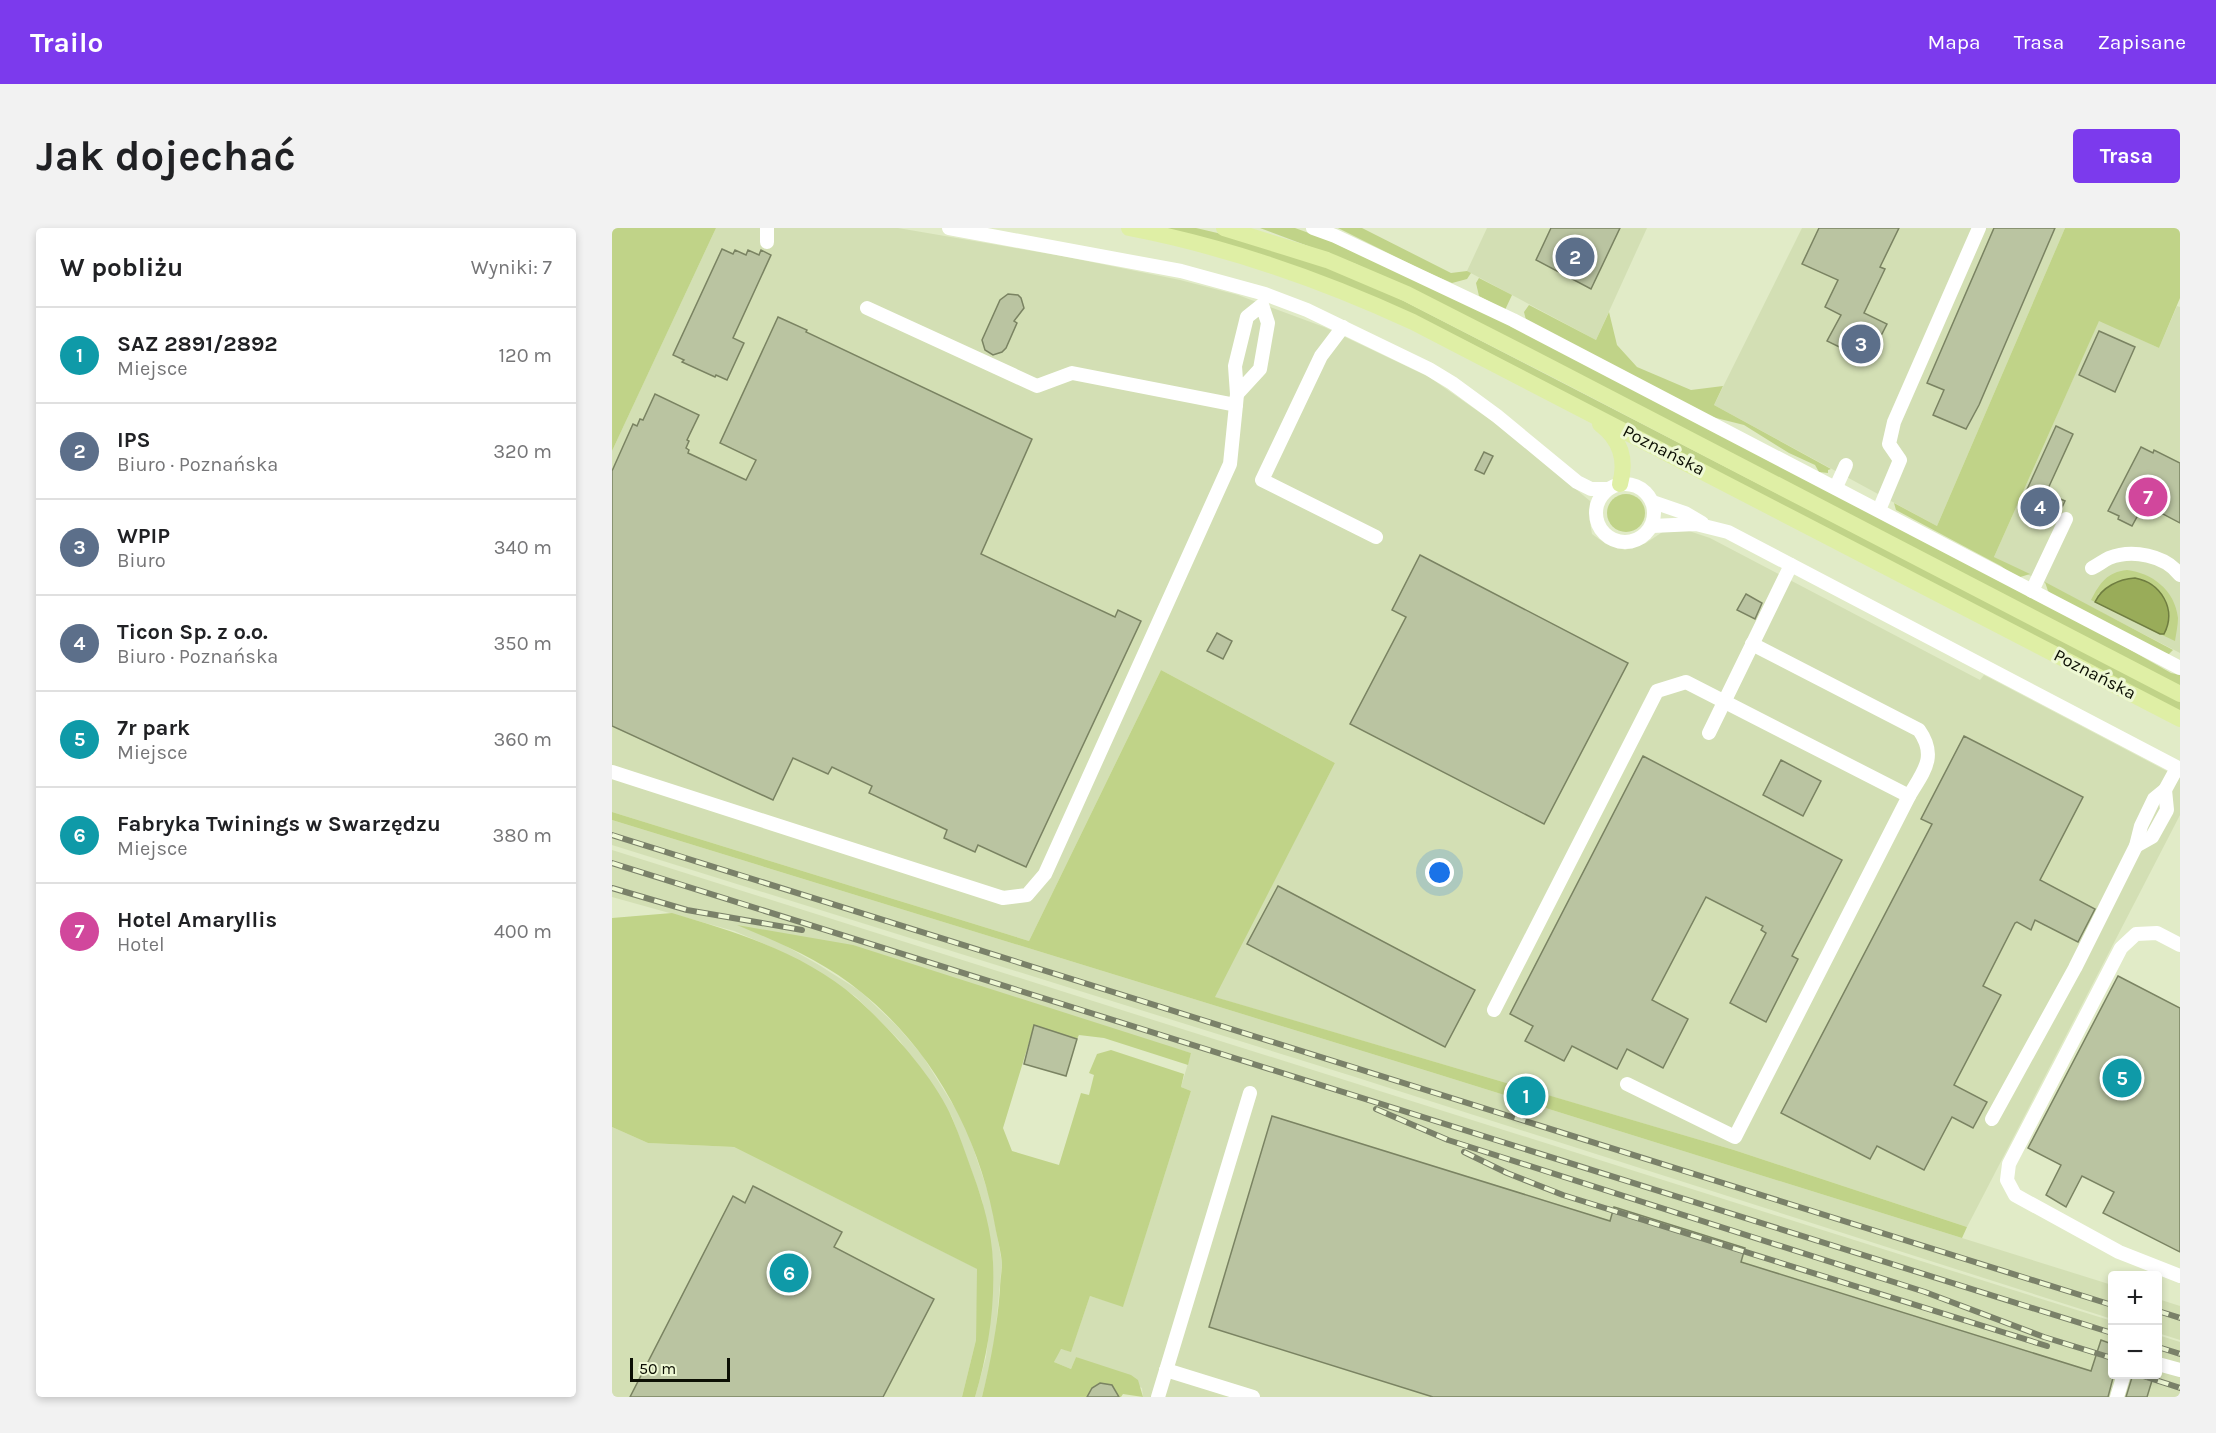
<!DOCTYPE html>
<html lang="pl">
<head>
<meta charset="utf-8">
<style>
	:root { --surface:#fff; --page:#f2f2f2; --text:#202124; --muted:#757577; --line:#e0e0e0; --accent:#7c3aed }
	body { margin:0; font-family:Karla,sans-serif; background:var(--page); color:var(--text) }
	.controls { position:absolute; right:18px; bottom:18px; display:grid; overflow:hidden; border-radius:6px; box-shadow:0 3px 9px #0003 }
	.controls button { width:54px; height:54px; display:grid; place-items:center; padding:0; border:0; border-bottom:2px solid var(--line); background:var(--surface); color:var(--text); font:30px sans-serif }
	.scale { position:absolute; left:18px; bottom:15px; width:100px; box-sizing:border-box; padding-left:6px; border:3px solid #0c0f04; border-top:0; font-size:16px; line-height:21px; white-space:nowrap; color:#0c0f04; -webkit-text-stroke:4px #eef8d4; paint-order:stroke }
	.you { position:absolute; left:828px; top:645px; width:21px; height:21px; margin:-15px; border:4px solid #fff; border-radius:50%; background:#1a73e8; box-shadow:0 0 0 9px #1a73e833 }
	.badge { display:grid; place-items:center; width:39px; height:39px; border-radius:50%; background:var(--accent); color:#fff; font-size:20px; font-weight:700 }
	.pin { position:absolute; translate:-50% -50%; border:3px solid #fff; box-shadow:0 2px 6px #0006 }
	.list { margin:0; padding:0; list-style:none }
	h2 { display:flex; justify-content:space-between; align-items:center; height:78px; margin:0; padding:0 24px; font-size:26px }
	h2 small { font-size:20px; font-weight:400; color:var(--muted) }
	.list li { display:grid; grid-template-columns:39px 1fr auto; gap:18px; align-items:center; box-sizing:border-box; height:96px; padding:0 24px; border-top:2px solid var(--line) }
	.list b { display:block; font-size:22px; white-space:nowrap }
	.list p { margin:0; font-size:20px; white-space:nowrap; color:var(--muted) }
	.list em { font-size:20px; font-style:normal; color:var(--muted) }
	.map { position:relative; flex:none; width:1568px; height:1169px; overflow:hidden; border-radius:6px }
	header { display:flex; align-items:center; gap:36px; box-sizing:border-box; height:84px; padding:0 30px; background:var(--accent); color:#fff }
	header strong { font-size:28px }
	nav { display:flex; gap:33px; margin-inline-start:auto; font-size:21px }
	.intro { display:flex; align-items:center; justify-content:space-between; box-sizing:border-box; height:144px; padding:0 36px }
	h1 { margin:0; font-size:42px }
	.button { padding:15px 27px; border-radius:6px; background:var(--accent); color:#fff; font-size:21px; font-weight:700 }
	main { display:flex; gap:36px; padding:0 36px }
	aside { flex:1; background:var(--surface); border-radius:6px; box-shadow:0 3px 9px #0003 }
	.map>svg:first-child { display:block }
	.built { fill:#d3dfb4 }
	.green { fill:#c0d388 }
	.water { fill:#99ac59; stroke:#6f7d40; stroke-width:1.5 }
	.building { fill:#bac4a1; stroke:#7a8362; stroke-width:1.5 }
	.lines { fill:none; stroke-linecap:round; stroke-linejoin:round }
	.minor { stroke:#fff; stroke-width:14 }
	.major { stroke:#dfefa5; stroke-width:16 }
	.rail-casing { stroke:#7a8169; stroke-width:6 }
	.rail { stroke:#eef8d4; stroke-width:4; stroke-dasharray:11; stroke-linecap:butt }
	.labels { text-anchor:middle; stroke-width:6; stroke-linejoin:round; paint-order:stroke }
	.street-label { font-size:18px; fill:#0c0f04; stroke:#eef8d4 }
</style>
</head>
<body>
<header>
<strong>Trailo</strong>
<nav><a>Mapa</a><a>Trasa</a><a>Zapisane</a></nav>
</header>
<div class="intro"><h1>Jak dojechać</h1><a class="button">Trasa</a></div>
<main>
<aside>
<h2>W pobliżu<small>Wyniki: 7</small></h2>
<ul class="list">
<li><span class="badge" style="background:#0f9aa8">1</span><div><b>SAZ 2891/2892</b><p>Miejsce</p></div><em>120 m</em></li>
<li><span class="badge" style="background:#5c6f8a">2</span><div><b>IPS</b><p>Biuro · Poznańska</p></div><em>320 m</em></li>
<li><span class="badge" style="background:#5c6f8a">3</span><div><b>WPIP</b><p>Biuro</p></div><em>340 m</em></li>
<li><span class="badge" style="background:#5c6f8a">4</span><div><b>Ticon Sp. z o.o.</b><p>Biuro · Poznańska</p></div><em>350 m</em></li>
<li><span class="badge" style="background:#0f9aa8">5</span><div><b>7r park</b><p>Miejsce</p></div><em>360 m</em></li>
<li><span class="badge" style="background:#0f9aa8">6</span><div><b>Fabryka Twinings w Swarzędzu</b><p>Miejsce</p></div><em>380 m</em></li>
<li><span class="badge" style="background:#d1479c">7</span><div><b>Hotel Amaryllis</b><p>Hotel</p></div><em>400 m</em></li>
</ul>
</aside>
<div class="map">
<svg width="1568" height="1169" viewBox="0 0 1568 1169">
	<rect width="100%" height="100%" fill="#e1ebc7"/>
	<g class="built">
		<path d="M104 0H286L450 28 568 52 626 67 712 99 817 149 900 207 978 273V294L980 306 994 316 1013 322 1034 315 1052 303 1074 302 1098 310 1368 452 1372 447 1568 550V587L1355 999 1122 922 602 769 723 535 549 442 417 713 0 584V223Z"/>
		<path d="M875 0H1035L984 112 855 43Z"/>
		<path d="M1190 0H1453L1325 298 1102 177Z"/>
		<path d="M1565 78 1568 79V425L1382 329 1487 92 1547 120Z"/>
		<path d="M0 592 822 845 1500 1057V1091L740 848 0 617Z"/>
		<path d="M0 622 1500 1093V1146H1546V1107L1568 1114V1169H531L530 1160 464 1129 459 1141 442 1134 448 1121 459 1123 478 1068 511 1078 579 863 569 859 579 825 129 698 167 714 207 737 248 763 285 798 310 827 353 896 379 973 390 1035 382 1120 370 1169H363L374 1129 377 1104 381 1032 370 972 340 889 288 813 244 769 205 743 164 721 122 703 0 669Z"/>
		<path d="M0 899 36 915 122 919 366 1041 364 1112 350 1169H0Z"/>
		<path d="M1546 1071 1568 1078V1112L1546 1105Z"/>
	</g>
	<g class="green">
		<path d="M0 0H104L0 223Z"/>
		<path d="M547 0H584L614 7 715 39 784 69 1568 473V484L850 111Z"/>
		<path d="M648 0H683L716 12 892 93 1457 387 1559 445 1568 447V458L744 36Z"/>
		<path d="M726 0H750L839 45 855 43 859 45 855 51 840 55 810 42Z"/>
		<path d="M1453 0H1568V70L1547 120 1487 93 1382 329 1418 346 1405 350 1389 338 1284 282 1282 275 1325 298Z"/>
		<path d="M867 50 900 67 893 82 867 68 864 55Z"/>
		<path d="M917 77 984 112 997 84 1005 117 1025 139 1079 162 1111 158 1102 177 1219 241 1216 242V245L1207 244 1203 237 1177 225 1132 197 1100 189 914 92 912 84Z"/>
		<circle cx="1014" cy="285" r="19"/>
		<path d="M1515 342C1540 345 1563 362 1566 390 1566 397 1564 406 1563 413L1548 406H1552L1487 365 1483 374 1479 372C1488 355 1495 344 1515 342Z"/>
		<path d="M1433 354 1561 422 1557 426 1548 425 1440 367 1436 363Z"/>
		<path d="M549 442 723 535 603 769 1122 922 1355 999 1350 1010 822 845 0 592V584L417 713Z"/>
		<path d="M60 685C124 704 193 725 244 770 277 799 323 850 340 890 348 908 354 927 361 946 371 973 380 1005 381 1034 383 1080 376 1126 363 1169H350L364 1112 365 1041 122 919 36 915 0 899V690Z"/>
		<path d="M125 697 241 717 579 825 576 837 492 810 467 807 465 811 422 798 391 900 400 923 447 937 469 865 477 867 482 847 477 845 485 826 499 822 572 846 569 859 579 863 511 1079 478 1068 459 1124 449 1121 442 1134 459 1141 464 1129 519 1147 526 1152 531 1169 511 1166 509 1169H370C379 1132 385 1100 388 1062 388 1053 390 1043 390 1035 389 1024 386 1013 384 1003 369 911 322 823 249 764 213 734 168 715 125 697Z"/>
	</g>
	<path class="water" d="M1523 350C1549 355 1565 381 1552 406H1548L1483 374C1490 359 1507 351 1523 350Z"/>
	<g class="building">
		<path d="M939 0H1008L979 61 924 32Z"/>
		<path d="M1207 0H1287L1268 39 1273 41 1252 85 1275 96 1256 133 1215 113 1229 87 1213 79 1226 52 1190 36Z"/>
		<path d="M1382 0H1443L1367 177 1354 201 1321 187 1332 162 1315 155Z"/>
		<path d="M110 21 121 26 123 22 134 27 136 22 147 27 149 22 159 27 121 110 132 115 115 152 104 147 103 149 70 134 72 132 61 127Z"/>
		<path d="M396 66 406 67 409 70 412 80 402 93 405 95 394 120 390 124 381 127 373 122 370 112 388 72Z"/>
		<path d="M166 89 195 102 194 104 420 211 369 326 503 389 506 382 529 393 414 639 366 617 363 624 332 610 335 602 257 565 260 558 220 539 216 546 181 530 161 572 0 498V243L21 196 25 198 28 191 31 192 43 166 87 187 75 212 77 213 74 220 77 222 76 225 134 252 144 232 108 215Z"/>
		<path d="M1487 103 1523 119 1503 164 1467 147Z"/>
		<path d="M1444 198 1461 206 1434 265 1453 273 1445 290 1440 293 1407 279Z"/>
		<path d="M1529 219 1541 225 1542 222 1568 235V295L1532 276 1520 298 1506 291 1507 288 1496 283Z"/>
		<path d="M872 224 881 228 872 246 863 242Z"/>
		<path d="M808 327 1016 435 932 596 738 496 794 389 780 382Z"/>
		<path d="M1134 366 1150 375 1143 391 1125 382Z"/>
		<path d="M605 405 620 413 611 431 595 423Z"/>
		<path d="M1352 508 1471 569 1428 652 1483 681 1466 714 1423 692 1419 702 1405 694 1403 695 1371 758 1389 767 1342 857 1375 874 1361 900 1340 889 1312 942 1265 918 1258 931 1169 885 1320 596 1309 591Z"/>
		<path d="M1031 528 1230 632 1180 728 1186 731 1154 794 1118 775 1154 705 1149 702 1151 698 1094 669 1040 772 1076 791 1051 840 1015 821 1005 841 960 818 952 833 913 813 921 798 898 786Z"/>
		<path d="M1169 532 1209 553 1191 588 1151 567Z"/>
		<path d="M666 658 863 762 833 819 635 716Z"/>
		<path d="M1506 748 1568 780V1024L1491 985 1502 964 1470 948 1454 979 1434 967 1449 937 1416 920Z"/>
		<path d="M422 797 465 811 454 848 412 836Z"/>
		<path d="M660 888 998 993 1002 979 1133 1020 1129 1034 1479 1143 1489 1112 1500 1116V1146H1502L1496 1169H821L597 1099Z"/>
		<path d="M141 958 230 1004 222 1019 322 1071 271 1169H18L121 968 133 975Z"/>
		<path d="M1521 1146H1542L1535 1169H1514Z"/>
		<path d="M488 1155 500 1157 507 1169H475L480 1160Z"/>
	</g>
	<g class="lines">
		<g class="minor">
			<path d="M337 0 569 43 653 66 695 82 817 141 840 155 885 188 965 254 979 261H996"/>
			<path d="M701 0 723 8 901 92 1568 440"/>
			<path d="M155 14V0"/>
			<path d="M650 77 656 95 648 141 625 166 623 138 635 89Z"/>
			<path d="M255 80 425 158 460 145 624 177 625 166"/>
			<path d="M731 99 709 128 650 252 764 309"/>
			<circle cx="1013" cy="285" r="29"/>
			<path d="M1224 259 1234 237"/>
			<path d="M1041 274 1073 285 1090 295"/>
			<path d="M1267 282 1288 232 1277 216 1282 194 1367 0"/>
			<path d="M1040 298 1084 296 1116 304 1568 541"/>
			<path d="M1480 340C1486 337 1491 333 1497 330 1520 321 1553 327 1568 347"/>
			<path d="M1420 363 1454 291"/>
			<path d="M1097 505 1179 337"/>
			<path d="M0 544 391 670 415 667 433 646 618 236 624 177"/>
			<path d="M1524 618 1540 609 1555 582 1553 562"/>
			<path d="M1568 717 1545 705 1524 706 1509 720 1397 936 1395 952 1403 967 1507 1024 1568 1048"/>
			<path d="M882 782 1045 463 1074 454 1297 568"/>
			<path d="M1015 856 1123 909 1297 568C1311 544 1326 529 1307 502L1140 416"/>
			<path d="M1380 891 1463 740 1524 618 1529 598 1542 571 1553 562 1565 540"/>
			<path d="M1546 1136 1568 1142"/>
			<path d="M554 1142 641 1169"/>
			<path d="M546 1169 638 865"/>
			<path d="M1505 1169 1512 1146"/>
		</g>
		<g class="major">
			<path d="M517 0C616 19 710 52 801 94L1568 491"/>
			<path d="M612 0 715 32 795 66 936 138 1568 466"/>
			<path d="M988 196C1008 211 1015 231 1008 256"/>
		</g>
		<g class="rail-casing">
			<g id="rail">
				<path d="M0 607 1500 1077"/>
				<path d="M0 635 1500 1105"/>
				<path d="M0 660 75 682 190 702"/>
				<path d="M764 881 836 912 1313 1064 1432 1109 1500 1130"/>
				<path d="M852 924 895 945 951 967 1435 1118"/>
				<path d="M1546 1083 1568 1090"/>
				<path d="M1546 1119 1568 1126"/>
				<path d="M1525 1146 1568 1160"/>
			</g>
		</g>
		<use href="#rail" class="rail"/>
	</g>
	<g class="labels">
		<g class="street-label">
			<text transform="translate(1052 222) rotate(27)" y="6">Poznańska</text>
			<text transform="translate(1483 446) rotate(27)" y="6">Poznańska</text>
		</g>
	</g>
</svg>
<div class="controls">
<button>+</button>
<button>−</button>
</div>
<div class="scale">50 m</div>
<div class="you"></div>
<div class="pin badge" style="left:914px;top:868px;background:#0f9aa8">1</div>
<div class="pin badge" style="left:963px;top:29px;background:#5c6f8a">2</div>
<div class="pin badge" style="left:1249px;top:116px;background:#5c6f8a">3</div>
<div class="pin badge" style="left:1428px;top:279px;background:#5c6f8a">4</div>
<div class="pin badge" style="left:1510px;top:850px;background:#0f9aa8">5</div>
<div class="pin badge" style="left:177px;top:1045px;background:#0f9aa8">6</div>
<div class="pin badge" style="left:1536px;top:269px;background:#d1479c">7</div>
</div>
</main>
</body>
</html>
